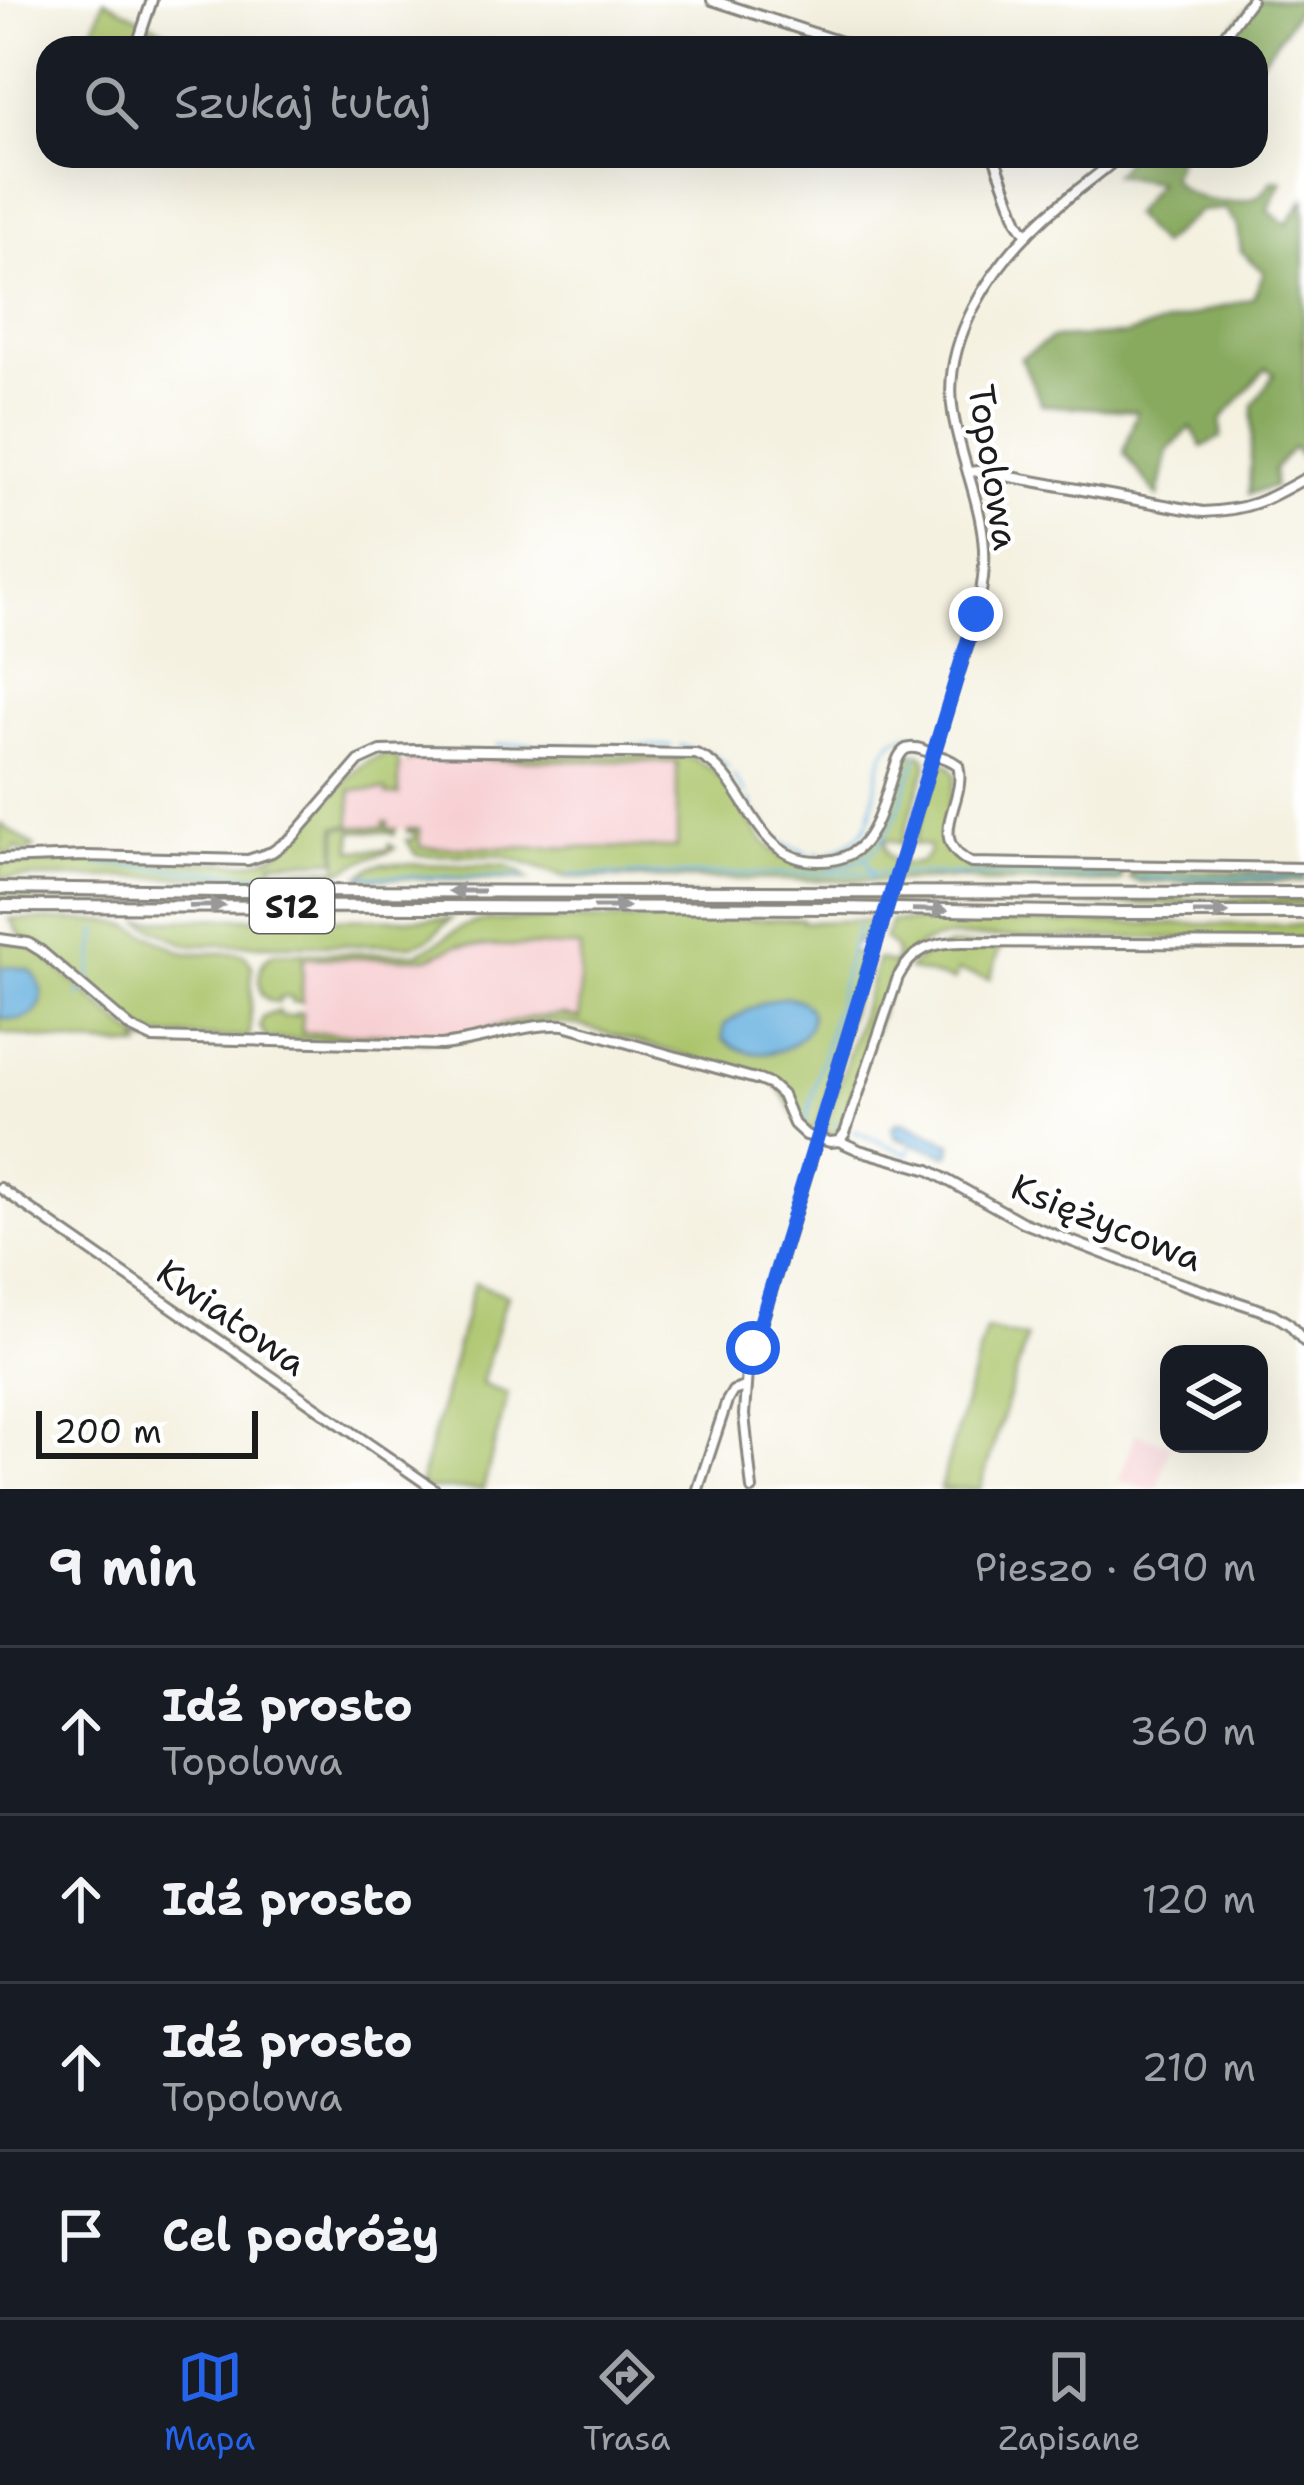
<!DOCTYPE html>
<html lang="pl">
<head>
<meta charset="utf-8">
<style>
	:root { --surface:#171b24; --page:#20242c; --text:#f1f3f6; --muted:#9ea1a6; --line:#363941; --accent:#2563eb }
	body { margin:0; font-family:"Shantell Sans",sans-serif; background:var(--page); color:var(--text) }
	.controls { position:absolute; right:36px; bottom:36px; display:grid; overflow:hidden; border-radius:24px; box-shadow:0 12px 48px #0002 }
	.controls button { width:108px; height:108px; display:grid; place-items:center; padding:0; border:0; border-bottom:3px solid var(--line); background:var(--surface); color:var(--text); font:60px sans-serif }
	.scale { position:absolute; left:36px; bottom:30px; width:222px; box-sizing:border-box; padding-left:12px; border:6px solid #1c1c1c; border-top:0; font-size:33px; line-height:42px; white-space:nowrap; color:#1c1c1c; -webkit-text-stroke:9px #fff; paint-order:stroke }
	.stop { position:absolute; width:36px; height:36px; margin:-27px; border:9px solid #2563eb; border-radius:50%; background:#fff }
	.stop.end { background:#2563eb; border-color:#fff; box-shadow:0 3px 12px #0008 }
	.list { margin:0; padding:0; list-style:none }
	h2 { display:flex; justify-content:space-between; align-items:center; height:156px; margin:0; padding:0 48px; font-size:51px }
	h2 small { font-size:39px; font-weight:400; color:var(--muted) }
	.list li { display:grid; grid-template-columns:78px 1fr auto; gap:36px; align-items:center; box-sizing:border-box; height:168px; padding:0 48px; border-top:3px solid var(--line) }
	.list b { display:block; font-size:45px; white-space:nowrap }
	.list p { margin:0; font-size:39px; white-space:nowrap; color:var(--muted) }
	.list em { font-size:39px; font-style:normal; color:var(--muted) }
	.icon { flex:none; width:66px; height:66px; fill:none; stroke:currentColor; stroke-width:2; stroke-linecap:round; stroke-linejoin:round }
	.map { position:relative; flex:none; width:1304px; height:1489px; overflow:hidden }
	.search { position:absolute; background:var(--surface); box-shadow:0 12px 48px #0002; left:36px; right:36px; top:36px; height:132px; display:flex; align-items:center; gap:30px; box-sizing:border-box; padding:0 42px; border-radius:36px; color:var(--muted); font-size:45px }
	.sheet { height:828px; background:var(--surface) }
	nav { display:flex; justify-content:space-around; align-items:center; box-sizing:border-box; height:168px; border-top:3px solid var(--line); background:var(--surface); font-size:33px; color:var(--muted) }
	nav a { display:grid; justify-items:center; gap:6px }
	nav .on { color:var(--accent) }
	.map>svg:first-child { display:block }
	.built { fill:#f7cfd2 }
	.green { fill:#abc46a; stroke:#647043; stroke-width:3 }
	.forest { fill:#88aa5e; stroke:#52633d; stroke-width:3 }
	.water { fill:#67b1df; stroke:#42667e; stroke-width:3 }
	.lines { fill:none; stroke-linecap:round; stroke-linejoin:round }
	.stream { stroke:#67b1df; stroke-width:3 }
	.minor-casing { stroke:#88867e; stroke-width:14 }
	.highway-casing { stroke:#88867e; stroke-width:16 }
	.minor { stroke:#fff; stroke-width:8 }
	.highway { stroke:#fff; stroke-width:10 }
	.minor-bridge-casing { stroke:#88867e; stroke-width:14; stroke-linecap:butt }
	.minor-bridge { stroke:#fff; stroke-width:8 }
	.oneway { fill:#999 }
	.route { stroke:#2563eb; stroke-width:15 }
	.labels { text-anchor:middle; stroke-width:9; stroke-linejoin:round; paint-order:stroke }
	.shield { fill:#fff; stroke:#606060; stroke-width:3 }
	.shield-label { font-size:33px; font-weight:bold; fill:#1c1c1c }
	.street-label { font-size:36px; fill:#1c1c1c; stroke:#fff }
</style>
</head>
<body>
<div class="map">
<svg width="1304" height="1489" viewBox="0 0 1304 1489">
	<rect width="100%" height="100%" fill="#fff"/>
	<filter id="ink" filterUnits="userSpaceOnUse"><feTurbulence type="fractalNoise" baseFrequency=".00833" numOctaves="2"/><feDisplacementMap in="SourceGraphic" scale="24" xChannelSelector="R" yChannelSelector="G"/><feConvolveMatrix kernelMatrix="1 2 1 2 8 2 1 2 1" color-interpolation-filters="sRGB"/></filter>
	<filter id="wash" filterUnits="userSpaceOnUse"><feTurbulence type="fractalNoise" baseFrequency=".004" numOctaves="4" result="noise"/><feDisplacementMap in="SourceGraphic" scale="48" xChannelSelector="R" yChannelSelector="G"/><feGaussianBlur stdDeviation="2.7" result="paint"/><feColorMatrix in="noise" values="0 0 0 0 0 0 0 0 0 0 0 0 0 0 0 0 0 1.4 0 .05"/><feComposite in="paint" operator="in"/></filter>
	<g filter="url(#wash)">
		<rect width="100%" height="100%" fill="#f4f1e0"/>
		<g class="built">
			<path d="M396 758 399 763H406L411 759H440L677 762V848L419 847 418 829H332V802Z"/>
			<path d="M458 945 581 947 580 1020 529 1018 462 1035 301 1033 302 958H428Z"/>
			<path d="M1136 1433 1170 1445 1158 1489H1144L1119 1480Z"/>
		</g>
		<g class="green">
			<path d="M104 0 173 35 169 48H87Z"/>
			<path d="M390 753 397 758 399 763V795H387L386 790H351V825L336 826V860L272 862 273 869 338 868V827H384V822H388V829H396L394 835 388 832 352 831V850H388L389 844 395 848C386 855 378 854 367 859 351 866 338 874 320 877L0 878V863H38L81 859 246 863C313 855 327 767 390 753Z"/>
			<path d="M910 753 921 754 926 759V768L901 844 885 839C883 861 902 867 921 862L928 854 929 846 914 844 936 769 942 762 949 765 956 775C950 816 924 849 976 869L1118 870 1121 872 1122 879 1117 882H984L963 878 888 881 566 877 503 856 417 855 406 840 414 839V832H407V829H419L420 847 677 848V762L440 759H411L407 763 411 754 681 755C753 771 741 867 818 865 885 863 884 808 903 759Z"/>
			<path d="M0 824 35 847 28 852H20L19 848 15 847 12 855 0 853Z"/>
			<path d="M382 864 504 865 520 872 528 879 362 878 360 876 372 867Z"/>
			<path d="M1134 870 1304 874V881L1139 882 1129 878Z"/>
			<path d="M0 895 965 898 966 902H972V898L1300 899H1304V905L0 901Z"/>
			<path d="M230 918 451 919 430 938 415 945H187L139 921Z"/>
			<path d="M10 919 108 921 130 926 185 953H235L245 955 252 966 250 1034 245 1038 155 1036 130 1023 41 945 21 937Z"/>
			<path d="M802 919 803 922 878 920 872 939H861L852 947 851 953 867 957 817 1125 810 1131C788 1120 793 1093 768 1079L578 1025 546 1022 461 1040 267 1039 260 1027 263 1017 279 1011 280 1016H296V1013H302V1033L462 1035 529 1018 564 1015 580 1019V947L458 945 428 958H303L302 1002H292V997H280L279 1002 270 1001 262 995C257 979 258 960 275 953H418C445 942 456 924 487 920Z"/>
			<path d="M891 921 1304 925V939L954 937C924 938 909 950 893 975L842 1126 833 1137 825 1130 878 959 894 964C899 953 895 944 884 939Z"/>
			<path d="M0 942 24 944 39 952 127 1029 140 1038 178 1048 138 1041 141 1047 84 1044 0 1033Z"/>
			<path d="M955 946H1001L990 979 958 971 954 981 908 969C923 954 934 948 955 946Z"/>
			<path d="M474 1283 507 1295 481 1384 508 1394 483 1489H427L420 1484Z"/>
			<path d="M986 1329 1027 1338 980 1489H940Z"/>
		</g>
		<g class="forest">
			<path d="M1255 0H1304L1273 46 1256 66V48H1216Z"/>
			<path d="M1129 156H1179L1171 177C1183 201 1238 210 1260 195 1265 191 1269 185 1273 180L1282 181 1268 211 1287 224 1304 199V461L1293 447 1274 469V487L1249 494 1253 406 1274 374 1266 368 1221 420V437L1202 447 1191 427 1168 451 1158 497 1124 453 1137 411 1042 405 1021 358 1052 338 1125 335 1253 298 1264 272 1241 251 1238 227 1225 209 1199 211 1160 245 1132 215 1158 182 1114 175Z"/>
		</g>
		<g class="water">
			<path d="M10 966 30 970C56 997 36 1029 0 1017V968Z"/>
			<path d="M788 997C848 1010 777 1084 723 1039L724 1025C745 1011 763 1000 788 997Z"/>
			<path d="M903 1122 952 1144 951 1152 947 1155 896 1138 892 1129 895 1124Z"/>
		</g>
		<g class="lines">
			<g class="stream">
				<path d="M497 745 533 744"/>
				<path d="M541 745H571"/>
				<path d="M579 745 597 746"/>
				<path d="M606 746H617"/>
				<path d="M626 746H671"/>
				<path d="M680 746 711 753"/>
				<path d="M717 757 728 767"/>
				<path d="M733 775 746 794"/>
				<path d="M750 800 754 809"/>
				<path d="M759 816 764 824"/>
				<path d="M769 831 782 843 808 854"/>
				<path d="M830 853C842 848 855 841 863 831 882 807 868 744 905 735 911 734 918 736 925 736L921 745"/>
				<path d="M815 854H822"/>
				<path d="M864 856 873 874 871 878"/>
				<path d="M98 864 246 874 329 875"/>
				<path d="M831 868C844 866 857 865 867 857 896 834 905 786 918 754"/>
				<path d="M568 875 884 873 1118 878"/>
				<path d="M362 876 524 877"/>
				<path d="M1136 878 1304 877"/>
				<path d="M78 997 89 985 98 929"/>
				<path d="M834 1124 840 1126"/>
				<path d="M805 1125 849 956 859 925"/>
				<path d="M854 1131 908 1154 912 1144"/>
			</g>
		</g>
	</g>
	<g filter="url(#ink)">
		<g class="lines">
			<g class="minor-casing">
				<g id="minor">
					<path d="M712 0 859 48"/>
					<path d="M136 48 152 0"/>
					<path d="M1215 48 1251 0"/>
					<path d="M994 156 1018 222 1027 235"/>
					<path d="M968 472 978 471 1203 512C1249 510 1265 501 1304 479"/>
					<path d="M908 840C924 787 940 734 956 681 968 644 982 605 984 566 987 513 961 464 953 413 941 341 991 267 1042 220 1066 197 1095 178 1120 156"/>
					<path d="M0 859 86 856 248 860 272 852 293 837 359 761 381 751 416 750 696 754C746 774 750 851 806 860 870 869 878 820 893 773 896 765 898 753 906 749 915 745 925 751 933 754 943 757 950 759 958 765 968 801 923 838 971 863L1304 868"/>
					<path d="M0 939 28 943 41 951 131 1028 152 1038 441 1045C483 1041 523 1023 564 1025L759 1080 771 1085 782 1095 794 1124 806 1135 830 1142 839 1141 859 1150 929 1170 1022 1222 1177 1282 1273 1314 1289 1324 1304 1341"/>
					<path d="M839 1141 845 1133 898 977C913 949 933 942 963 942L1304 944"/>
					<path d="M0 1188 434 1489"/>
					<path d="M698 1489 727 1401 733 1391 745 1387"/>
					<path d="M752 1489 744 1415 747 1371 870 965"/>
				</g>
			</g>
			<g class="highway-casing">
				<g id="highway">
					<path d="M0 888 219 891 1304 893"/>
					<path d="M0 906 838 908 1118 913H1304"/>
				</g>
			</g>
			<use href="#minor" class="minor"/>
			<use href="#highway" class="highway"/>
			<g class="minor-bridge-casing">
				<path id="minor-bridge" d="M870 965 908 840"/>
			</g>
			<use href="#minor-bridge" class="minor-bridge"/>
		</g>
		<defs><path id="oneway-solid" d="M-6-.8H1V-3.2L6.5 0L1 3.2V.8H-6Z" transform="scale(3)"/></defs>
		<g class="oneway">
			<use href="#oneway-solid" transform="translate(466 891) rotate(-180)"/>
			<use href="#oneway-solid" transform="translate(207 906) rotate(-1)"/>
			<use href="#oneway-solid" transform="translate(611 907)"/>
			<use href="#oneway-solid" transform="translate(930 910) rotate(1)"/>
			<use href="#oneway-solid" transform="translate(1211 913)"/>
		</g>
	</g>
	<g class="lines" filter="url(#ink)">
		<path class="route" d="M753 1348 976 614"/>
	</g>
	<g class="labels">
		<rect class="shield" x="250" y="879" width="84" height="54" rx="9"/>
		<g class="shield-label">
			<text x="292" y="918">S12</text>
		</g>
		<g class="street-label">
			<text transform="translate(994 467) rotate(81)" y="13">Topolowa</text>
			<text transform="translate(1107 1222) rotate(22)" y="13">Księżycowa</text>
			<text transform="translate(232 1317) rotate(35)" y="13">Kwiatowa</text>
		</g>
	</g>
</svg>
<div class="controls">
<button><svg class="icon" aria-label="layers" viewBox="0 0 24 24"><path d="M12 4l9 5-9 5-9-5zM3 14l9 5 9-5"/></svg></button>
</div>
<div class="scale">200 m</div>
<div class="stop" style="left:753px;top:1348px"></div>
<div class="stop end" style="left:976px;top:614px"></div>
<div class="search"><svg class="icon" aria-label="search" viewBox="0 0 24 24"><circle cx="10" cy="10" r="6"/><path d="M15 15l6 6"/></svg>Szukaj tutaj</div>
</div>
<section class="sheet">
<h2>9 min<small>Pieszo · 690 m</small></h2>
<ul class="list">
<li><svg class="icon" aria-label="ahead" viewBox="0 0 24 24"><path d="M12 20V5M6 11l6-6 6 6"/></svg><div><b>Idź prosto</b><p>Topolowa</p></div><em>360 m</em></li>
<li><svg class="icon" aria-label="ahead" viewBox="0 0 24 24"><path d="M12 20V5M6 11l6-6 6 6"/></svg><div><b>Idź prosto</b></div><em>120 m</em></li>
<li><svg class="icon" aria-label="ahead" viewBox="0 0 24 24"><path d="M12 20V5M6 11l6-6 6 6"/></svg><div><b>Idź prosto</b><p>Topolowa</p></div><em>210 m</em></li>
<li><svg class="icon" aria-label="arrive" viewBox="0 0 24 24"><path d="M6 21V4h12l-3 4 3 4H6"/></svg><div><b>Cel podróży</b></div></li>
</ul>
</section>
<nav>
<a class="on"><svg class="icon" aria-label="map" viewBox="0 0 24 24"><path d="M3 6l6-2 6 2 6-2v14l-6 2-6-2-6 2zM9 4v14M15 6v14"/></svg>Mapa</a>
<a><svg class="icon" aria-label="directions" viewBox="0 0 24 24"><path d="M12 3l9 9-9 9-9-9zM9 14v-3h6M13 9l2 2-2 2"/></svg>Trasa</a>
<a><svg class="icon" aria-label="saved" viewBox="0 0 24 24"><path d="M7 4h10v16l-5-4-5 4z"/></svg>Zapisane</a>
</nav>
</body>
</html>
